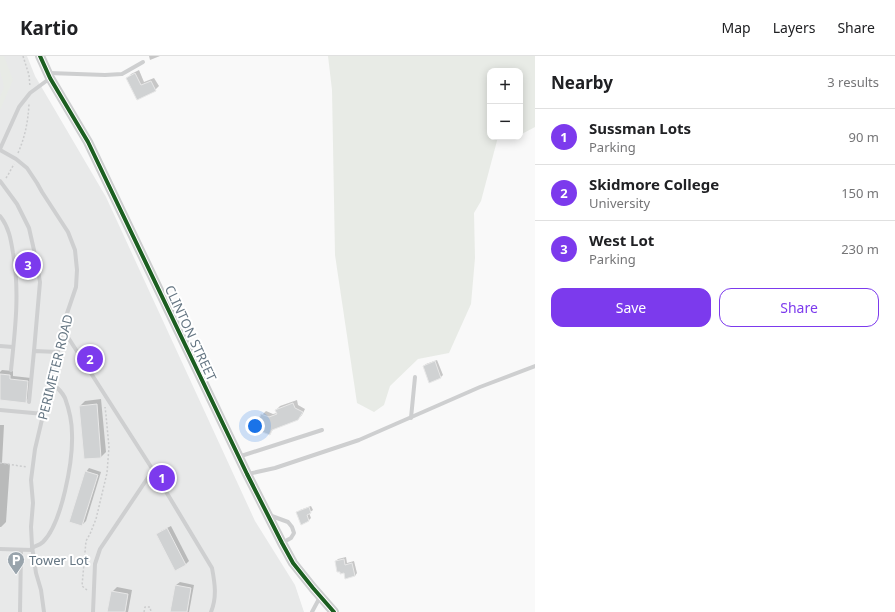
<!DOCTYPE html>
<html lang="en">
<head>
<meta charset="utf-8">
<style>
	:root { --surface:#fff; --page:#f6f6f6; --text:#202124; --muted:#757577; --line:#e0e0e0; --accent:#7c3aed }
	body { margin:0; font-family:"Noto Sans",sans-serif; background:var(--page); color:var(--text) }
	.controls { position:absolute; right:12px; top:12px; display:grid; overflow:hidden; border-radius:8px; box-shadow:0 2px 10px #0003 }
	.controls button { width:36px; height:36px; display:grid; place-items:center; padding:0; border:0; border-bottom:1px solid var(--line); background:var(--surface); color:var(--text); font:20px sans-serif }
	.you { position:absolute; left:255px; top:370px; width:14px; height:14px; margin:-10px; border:3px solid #fff; border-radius:50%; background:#1a73e8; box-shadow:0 0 0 6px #1a73e833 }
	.badge { display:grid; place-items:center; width:26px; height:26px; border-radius:50%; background:var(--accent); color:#fff; font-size:13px; font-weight:700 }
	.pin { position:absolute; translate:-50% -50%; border:2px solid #fff; box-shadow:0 1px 4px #0006 }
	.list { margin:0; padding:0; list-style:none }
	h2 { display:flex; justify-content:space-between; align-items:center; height:52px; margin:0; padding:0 16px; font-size:17px }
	h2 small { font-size:13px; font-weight:400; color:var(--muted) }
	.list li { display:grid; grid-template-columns:26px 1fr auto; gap:12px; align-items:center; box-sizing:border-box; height:56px; padding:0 16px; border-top:1px solid var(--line) }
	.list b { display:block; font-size:15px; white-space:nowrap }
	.list p { margin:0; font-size:13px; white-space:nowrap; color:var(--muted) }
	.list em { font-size:13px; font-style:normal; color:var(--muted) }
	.actions { display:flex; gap:8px; padding:12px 16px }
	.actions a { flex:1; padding:9px 0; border:1px solid var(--accent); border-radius:12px; text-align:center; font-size:14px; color:var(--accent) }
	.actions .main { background:var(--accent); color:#fff }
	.map { position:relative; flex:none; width:535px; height:556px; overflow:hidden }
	header { display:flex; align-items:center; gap:24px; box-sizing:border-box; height:56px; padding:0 20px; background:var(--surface); border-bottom:1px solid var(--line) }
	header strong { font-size:19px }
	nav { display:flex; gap:22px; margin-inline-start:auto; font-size:14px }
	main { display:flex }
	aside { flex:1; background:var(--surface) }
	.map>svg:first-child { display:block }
	.built { fill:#e8e9e9 }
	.green { fill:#e8ebe6 }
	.shadow { fill:#0003 }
	.building { fill:#d0d2d3; stroke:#e8e8e8 }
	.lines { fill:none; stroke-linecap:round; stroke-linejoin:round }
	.path { stroke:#cbcccd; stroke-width:1.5; stroke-dasharray:2 2; stroke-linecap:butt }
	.service { stroke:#cecfd0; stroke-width:4 }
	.tertiary { stroke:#cecfd0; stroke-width:10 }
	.cycleway-casing { stroke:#fff; stroke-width:6 }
	.cycleway { stroke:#1b5e20; stroke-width:4 }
	.labels { text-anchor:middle; stroke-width:4; stroke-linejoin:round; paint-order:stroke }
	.street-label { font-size:13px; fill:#657683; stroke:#fff }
	.poi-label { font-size:13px; fill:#657683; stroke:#fff; text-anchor:start }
</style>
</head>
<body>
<header>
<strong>Kartio</strong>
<nav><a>Map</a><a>Layers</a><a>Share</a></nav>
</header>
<main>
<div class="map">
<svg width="535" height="556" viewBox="0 0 535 556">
	<rect width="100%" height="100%" fill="#f9f9f9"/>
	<path class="built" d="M0 0H27L35 20 106 141 255 465 295 529 304 556H0Z"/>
	<g class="green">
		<path d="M0 0H4L13 24 0 54V41L4 31 0 14Z"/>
		<path d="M328 0H535V71L520 79V15H490V81H498L481 145 474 157 475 202 471 248 449 297 418 303 390 330 384 349 374 356 357 347 335 199 332 34Z"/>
	</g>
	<g class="shadow">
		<path d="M149 0H160L150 4Z"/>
		<path d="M139 14 144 26 154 22 159 30 155 34 137 42 128 22 131 18Z"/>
		<path d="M437 304 443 319 441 321 424 310 426 308Z"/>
		<path d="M2 314 13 315V320L31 322 29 342 25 346 0 343V316Z"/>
		<path d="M101 343 106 396 101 401 85 402 80 350 85 345Z"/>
		<path d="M297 344 298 349 305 353 302 359 298 363 274 372 270 378 262 359 266 355 273 358 277 357 276 354 280 350Z"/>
		<path d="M0 369H4L2 407 10 408 6 466 1 471H0Z"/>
		<path d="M89 412 101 416 86 465 82 469 86 416Z"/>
		<path d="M311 450 313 454 309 457 311 462 309 464 297 457 300 454Z"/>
		<path d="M171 470 189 505 185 509 158 478 161 475Z"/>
		<path d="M346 501 347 507 354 505 357 517 355 520 344 516 336 505 338 503Z"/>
		<path d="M180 526 194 529 189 556H171L176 529Z"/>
		<path d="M117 531 132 534 128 556H108L112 536Z"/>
	</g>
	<g class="building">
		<path d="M135 17 141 29 151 25 156 35 137 44 126 22Z"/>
		<path d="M435 305 441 322 429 327 423 310Z"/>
		<path d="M0 318 10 319V323L28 325 26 347 0 344Z"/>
		<path d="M293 347 295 352 303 356 298 364 272 374 270 379 255 373 261 358 269 361 277 358 275 354Z"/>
		<path d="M97 348 101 402 84 403 79 350Z"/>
		<path d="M85 415 98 419 82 470 69 466Z"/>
		<path d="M309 451 311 457 307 459 309 465 301 469 296 456Z"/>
		<path d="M167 472 186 509 175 515 156 478Z"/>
		<path d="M344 503 345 509 352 507 355 520 345 523 344 517 340 518V516H337L335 505Z"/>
		<path d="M175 529 191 532 187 556H170Z"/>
		<path d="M111 535 128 538 125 556H107Z"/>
	</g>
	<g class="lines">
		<g class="path">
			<path d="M23 0 29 19 30 31"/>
			<path d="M18 97C25 81 28 66 29 48"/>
			<path d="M6 122 8 119 14 108"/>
			<path d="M0 407 27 411"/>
			<path d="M87 534 82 530 86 485 90 478 96 463 107 417 109 391 106 359 105 351"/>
			<path d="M144 556 145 551H150L151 556"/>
		</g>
		<g class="service">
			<path d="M49 17 105 19 122 18 143 6"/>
			<path d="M0 93 19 51 30 37 49 23"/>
			<path d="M0 94 16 103 27 112 37 127 42 136 68 176 75 194 77 214 76 231 62 272 58 296 35 393 31 424 33 447 31 471 32 490 36 517 41 534 44 556"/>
			<path d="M0 125 17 148 29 172 36 203 40 226 34 295"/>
			<path d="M0 160C9 171 11 184 13 197 20 236 15 275 11 314"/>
			<path d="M62 272 153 414 212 512C215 528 217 541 211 556"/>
			<path d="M0 290 13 291"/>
			<path d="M29 346 34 295 58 296"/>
			<path d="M0 354 44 358"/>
			<path d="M411 362 415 321"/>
			<path d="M238 401 322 374"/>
			<path d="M248 418 275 412 359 384 480 331 535 310"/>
			<path d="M269 459 288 466 292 471 294 477 291 482 282 487"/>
			<path d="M32 492C35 490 40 489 43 486 62 467 73 405 72 378 72 367 69 353 65 342 62 336 57 331 51 327"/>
			<path d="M0 493 32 494"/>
			<path d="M20 556 21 494"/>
			<path d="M93 556 95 508 100 493 153 414"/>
			<path d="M312 556 320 541"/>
		</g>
		<path class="tertiary" d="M40 0 50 22 88 86 247 418 282 487 293 507 313 532 334 556"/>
		<g class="cycleway-casing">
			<path id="cycleway" d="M40 0 50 22 88 86 247 418 282 487 293 507 313 532 334 556"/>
		</g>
		<use href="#cycleway" class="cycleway"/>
	</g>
	<defs>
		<g id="parking-pin" transform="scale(0.9)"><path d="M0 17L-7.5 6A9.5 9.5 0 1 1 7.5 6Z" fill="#99a4ac" stroke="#fff"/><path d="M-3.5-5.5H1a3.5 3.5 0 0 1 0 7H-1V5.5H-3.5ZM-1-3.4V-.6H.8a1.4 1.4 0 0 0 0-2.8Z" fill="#fff"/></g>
	</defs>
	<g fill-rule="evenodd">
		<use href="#parking-pin" x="16" y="504"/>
	</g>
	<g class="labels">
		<g class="street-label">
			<text transform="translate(191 277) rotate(65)" y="5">CLINTON STREET</text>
			<text transform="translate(55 311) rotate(-76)" y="5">PERIMETER ROAD</text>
		</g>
		<g class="poi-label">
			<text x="29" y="509">Tower Lot</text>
		</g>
	</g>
</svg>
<div class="controls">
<button>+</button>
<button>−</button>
</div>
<div class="you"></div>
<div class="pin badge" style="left:162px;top:422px">1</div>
<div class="pin badge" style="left:90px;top:303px">2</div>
<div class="pin badge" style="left:28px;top:209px">3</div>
</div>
<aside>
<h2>Nearby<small>3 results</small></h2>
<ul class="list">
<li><span class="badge">1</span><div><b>Sussman Lots</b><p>Parking</p></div><em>90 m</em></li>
<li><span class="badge">2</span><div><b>Skidmore College</b><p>University</p></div><em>150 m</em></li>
<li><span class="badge">3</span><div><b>West Lot</b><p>Parking</p></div><em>230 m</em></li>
</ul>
<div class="actions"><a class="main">Save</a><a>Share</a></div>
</aside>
</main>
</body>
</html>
